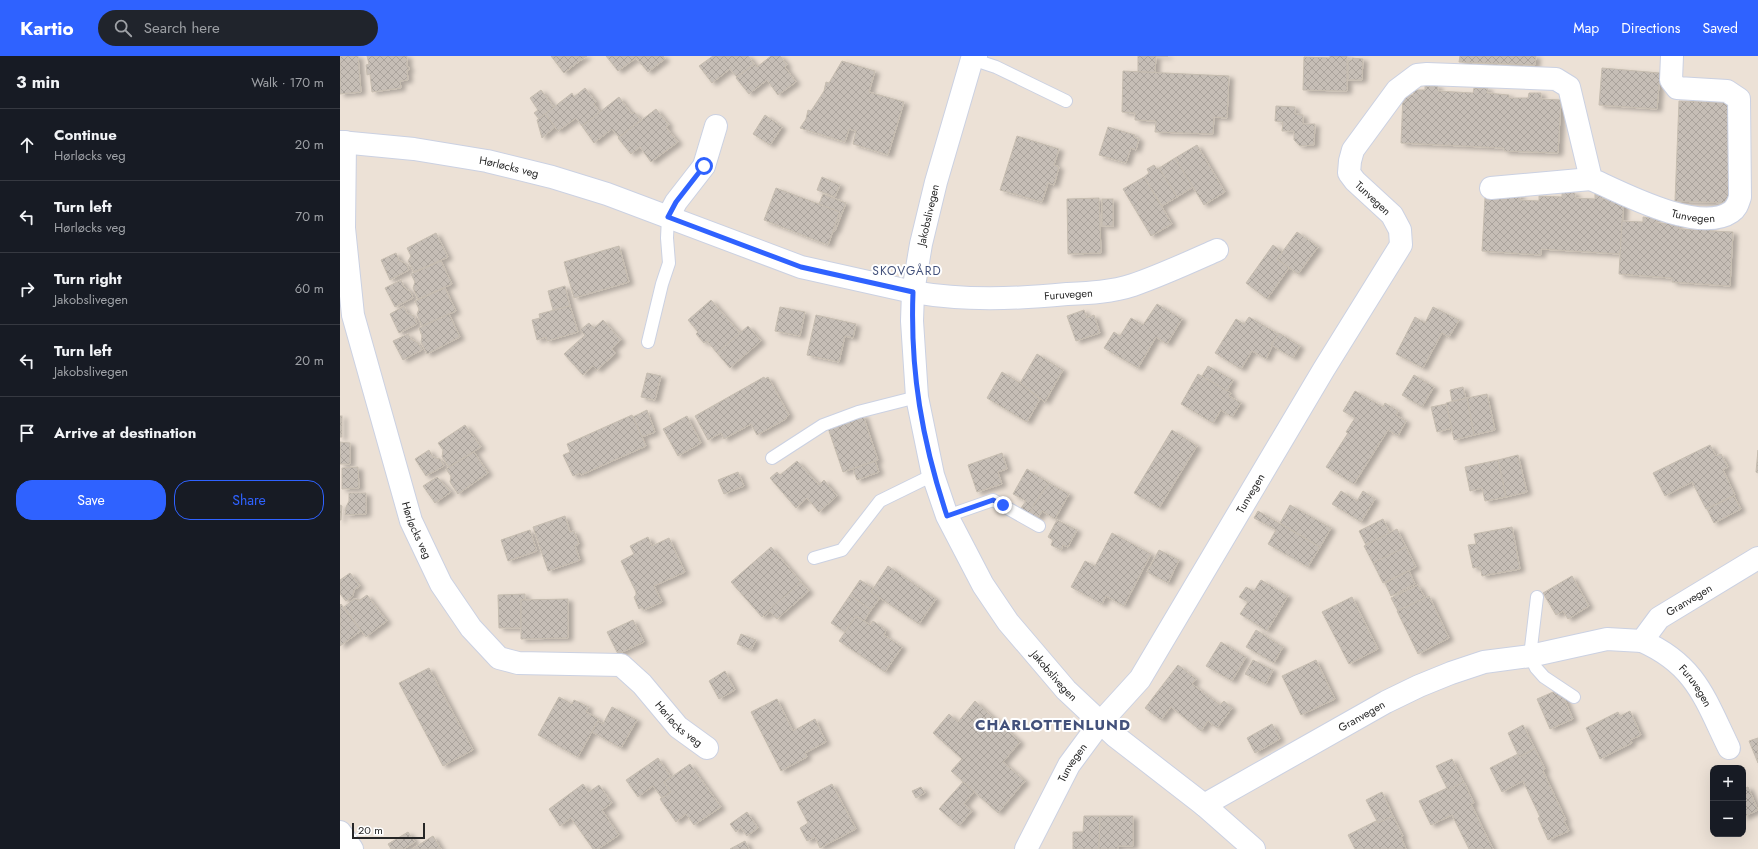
<!DOCTYPE html>
<html lang="en">
<head>
<meta charset="utf-8">
<style>
	:root { --surface:#171b24; --page:#20242c; --text:#f1f3f6; --muted:#9ea1a6; --line:#363941; --accent:#2f62ff }
	body { margin:0; font-family:Jost,sans-serif; background:var(--page); color:var(--text) }
	.controls { position:absolute; right:12px; bottom:12px; display:grid; overflow:hidden; border-radius:8px; box-shadow:0 4px 16px #0002 }
	.controls button { width:36px; height:36px; display:grid; place-items:center; padding:0; border:0; border-bottom:1px solid var(--line); background:var(--surface); color:var(--text); font:20px sans-serif }
	.scale { position:absolute; left:12px; bottom:10px; width:73px; box-sizing:border-box; padding-left:4px; border:2px solid #272727; border-top:0; font-size:11px; line-height:14px; white-space:nowrap; color:#272727; -webkit-text-stroke:3px #fff; paint-order:stroke }
	.stop { position:absolute; width:12px; height:12px; margin:-9px; border:3px solid #2f62ff; border-radius:50%; background:#fff }
	.stop.end { background:#2f62ff; border-color:#fff; box-shadow:0 1px 4px #0008 }
	.list { margin:0; padding:0; list-style:none }
	h2 { display:flex; justify-content:space-between; align-items:center; height:52px; margin:0; padding:0 16px; font-size:17px }
	h2 small { font-size:13px; font-weight:400; color:var(--muted) }
	.list li { display:grid; grid-template-columns:26px 1fr auto; gap:12px; align-items:center; box-sizing:border-box; height:72px; padding:0 16px; border-top:1px solid var(--line) }
	.list b { display:block; font-size:15px; white-space:nowrap }
	.list p { margin:0; font-size:13px; white-space:nowrap; color:var(--muted) }
	.list em { font-size:13px; font-style:normal; color:var(--muted) }
	.actions { display:flex; gap:8px; padding:12px 16px }
	.actions a { flex:1; padding:9px 0; border:1px solid var(--accent); border-radius:16px; text-align:center; font-size:14px; color:var(--accent) }
	.actions .main { background:var(--accent); color:#fff }
	.icon { flex:none; width:22px; height:22px; fill:none; stroke:currentColor; stroke-width:2; stroke-linecap:round; stroke-linejoin:round }
	.map { position:relative; flex:none; width:1418px; height:793px; overflow:hidden }
	header { display:flex; align-items:center; gap:24px; box-sizing:border-box; height:56px; padding:0 20px; background:var(--accent); color:#fff }
	header strong { font-size:19px }
	nav { display:flex; gap:22px; margin-inline-start:auto; font-size:14px }
	.search { width:280px; height:36px; background:var(--page); display:flex; align-items:center; gap:10px; box-sizing:border-box; padding:0 14px; border-radius:22px; color:var(--muted); font-size:15px }
	main { display:flex }
	aside { flex:1; background:var(--surface) }
	.map>svg:first-child { display:block }
	.building { fill:url(#building-cross-hatch); stroke:#c6bdb0; filter:url(#shadow) }
	.lines { fill:none; stroke-linecap:round; stroke-linejoin:round }
	.service-casing { stroke:#cbd1e2; stroke-width:14 }
	.minor-casing { stroke:#cbd1e2; stroke-width:24 }
	.tertiary-casing { stroke:#cbd1e2; stroke-width:24 }
	.service { stroke:#fff; stroke-width:12 }
	.minor { stroke:#fff; stroke-width:22 }
	.tertiary { stroke:#fff; stroke-width:22 }
	.route { stroke:#2f62ff; stroke-width:5 }
	.labels { text-anchor:middle; stroke-width:4; stroke-linejoin:round; paint-order:stroke }
	.street-label { font-size:11px; fill:#272727; stroke:#fff }
	.neighbourhood-label { font-size:12px; letter-spacing:1px; fill:#43517b; stroke:#fff }
	.district-label { font-size:15px; font-weight:bold; letter-spacing:1px; fill:#43517b; stroke:#fff }
</style>
</head>
<body>
<header>
<strong>Kartio</strong>
<div class="search"><svg class="icon" aria-label="search" viewBox="0 0 24 24"><circle cx="10" cy="10" r="6"/><path d="M15 15l6 6"/></svg>Search here</div>
<nav><a>Map</a><a>Directions</a><a>Saved</a></nav>
</header>
<main>
<aside>
<h2>3 min<small>Walk · 170 m</small></h2>
<ul class="list">
<li><svg class="icon" aria-label="ahead" viewBox="0 0 24 24"><path d="M12 20V5M6 11l6-6 6 6"/></svg><div><b>Continue</b><p>Hørløcks veg</p></div><em>20 m</em></li>
<li><svg class="icon" aria-label="left" viewBox="0 0 24 24"><path d="M17 20v-9H6M10 6l-5 5 5 5"/></svg><div><b>Turn left</b><p>Hørløcks veg</p></div><em>70 m</em></li>
<li><svg class="icon" aria-label="right" viewBox="0 0 24 24"><path d="M7 20v-9h11M14 6l5 5-5 5"/></svg><div><b>Turn right</b><p>Jakobslivegen</p></div><em>60 m</em></li>
<li><svg class="icon" aria-label="left" viewBox="0 0 24 24"><path d="M17 20v-9H6M10 6l-5 5 5 5"/></svg><div><b>Turn left</b><p>Jakobslivegen</p></div><em>20 m</em></li>
<li><svg class="icon" aria-label="arrive" viewBox="0 0 24 24"><path d="M6 21V4h12l-3 4 3 4H6"/></svg><div><b>Arrive at destination</b></div></li>
</ul>
<div class="actions"><a class="main">Save</a><a>Share</a></div>
</aside>
<div class="map">
<svg width="1418" height="793" viewBox="0 0 1418 793">
	<defs>
		<pattern id="building-cross-hatch" width="8" height="8" patternUnits="userSpaceOnUse"><rect width="8" height="8" fill="#c6beb6"/><path d="M0 0l8 8M0 8l8-8" fill="none" stroke="#aaa39c"/></pattern>
		<filter id="shadow"><feDropShadow dx="4.5" dy="2.5" stdDeviation="2" flood-color="#0004"/></filter>
	</defs>
	<rect width="100%" height="100%" fill="#ece1d6"/>
	<g class="building">
		<path d="M0 0H18L21 36 0 38Z"/>
		<path d="M27 0H67V11H69V14H67L68 24 60 25 61 32 32 36 30 18 27 19 26 9 29 8Z"/>
		<path d="M211 0H238L241 4 224 17Z"/>
		<path d="M238 0H247L241 4Z"/>
		<path d="M266 0H323L325 3 308 16 296 2 278 15Z"/>
		<path d="M373 0H408L414 8 397 21 390 13 372 27 359 10Z"/>
		<path d="M431 0H440L447 9 445 11 456 26 438 39 427 24 409 38 396 22 414 8 417 11Z"/>
		<path d="M798 0H828H816L815 17 798 16Z"/>
		<path d="M990 0H1007V35L963 34 964 1 990 2Z"/>
		<path d="M1120 0H1196L1195 9 1119 6Z"/>
		<path d="M1012 2 1023 3 1022 24H1008V4H1012Z"/>
		<path d="M502 5 535 15 529 36 564 46 548 99 513 88 516 75 509 73 505 86 460 72 466 63 468 54 471 55 484 35 486 26 489 27Z"/>
		<path d="M1262 12 1320 17 1317 53 1259 49Z"/>
		<path d="M783 15 889 20 887 62 874 61 873 78 815 76 816 65 795 64V57L782 56Z"/>
		<path d="M1085 30H1098V35L1133 37 1134 32H1148L1147 37 1169 39V42H1188L1189 37H1201V43L1221 44 1218 97 1164 95V92L1061 87 1063 39H1073L1074 34H1085Z"/>
		<path d="M245 32 256 46 254 48 260 56 242 70 236 62 218 75 205 58 232 37 234 41Z"/>
		<path d="M201 34 214 51 199 63 194 57 198 54 190 42Z"/>
		<path d="M279 41 292 58 294 56 301 64 279 81 272 73 254 87 242 70Z"/>
		<path d="M1339 45 1393 47 1389 147 1335 145Z"/>
		<path d="M936 50 955 51V58L963 59V68H975L974 89 960 90 954 84V75H942L943 66 935 65Z"/>
		<path d="M316 53 329 69 326 71 338 86 311 106 300 91 291 98 278 82Z"/>
		<path d="M205 58 215 71 202 82 197 64Z"/>
		<path d="M425 59 442 71 430 89 413 78Z"/>
		<path d="M768 71 795 79 794 81 799 83 796 94 791 92 786 107 759 99Z"/>
		<path d="M677 80 719 93 714 109 719 111 714 129 708 127 702 146 660 134Z"/>
		<path d="M857 89 885 136 864 149 835 102Z"/>
		<path d="M835 102 853 131 837 141 819 112Z"/>
		<path d="M814 109 817 113 819 112 837 141 822 150 804 121 809 117 807 113Z"/>
		<path d="M482 121 500 129 495 141 477 134Z"/>
		<path d="M804 121 832 168 811 180 783 133Z"/>
		<path d="M436 132 500 156 488 189 424 164Z"/>
		<path d="M1222 136 1235 137V142L1255 143V137L1262 138V143L1284 144 1280 198 1201 193V199L1142 195 1145 142 1167 143V138L1180 139V144L1199 145V140L1222 141Z"/>
		<path d="M483 138 506 147 495 175H493L500 156 479 148Z"/>
		<path d="M759 142 761 197 728 198 727 143Z"/>
		<rect x="762" y="143" width="11" height="27"/>
		<path d="M1303 161 1317 162 1316 167 1340 168 1339 173 1357 174V169H1371L1370 175 1393 176 1390 230 1332 226V222L1279 218 1282 165 1303 166Z"/>
		<path d="M957 176 978 191 958 218 937 203Z"/>
		<path d="M96 177 108 201 74 216 68 205 71 200 67 192Z"/>
		<path d="M933 189 942 196 937 203 949 212 927 243 906 227Z"/>
		<path d="M279 190 289 226 234 242 224 206Z"/>
		<path d="M56 197 59 204 66 208 69 214 50 224 41 204Z"/>
		<path d="M101 205 112 228 78 243 73 232 75 226 71 218Z"/>
		<path d="M61 224 64 231 71 236 73 242 55 251 45 232Z"/>
		<path d="M225 230 230 250 213 254 208 235Z"/>
		<path d="M105 232 116 255 82 270 77 258 79 253 75 245Z"/>
		<path d="M371 244 400 277 377 297 367 285 364 287 356 278 358 276 348 264Z"/>
		<path d="M817 248 842 263 827 288 816 281 798 312 764 292 774 276 780 280 791 262 803 269Z"/>
		<path d="M64 250 67 257 74 260 77 268 59 277 50 258Z"/>
		<path d="M230 250 238 276 207 285 206 281 197 284 192 264 200 262 199 258Z"/>
		<path d="M440 251 465 256 460 280 435 275Z"/>
		<path d="M1093 251 1119 264 1109 281 1102 277 1083 312 1056 298 1075 261 1085 267Z"/>
		<path d="M744 254 747 262 754 259 760 277 736 285 727 260Z"/>
		<path d="M109 258 120 281 87 298 81 286 82 280 79 272Z"/>
		<path d="M476 259 516 268 513 282 505 280 499 306 467 299Z"/>
		<path d="M909 261 938 278 926 303 912 295 901 313 875 297 896 263 904 268Z"/>
		<path d="M263 264 281 284 272 293 276 297 257 314 253 310 243 319 224 298 245 279 240 274 249 267 254 272Z"/>
		<path d="M408 270 421 285 390 312 377 297Z"/>
		<path d="M939 277 960 290 953 302 931 289Z"/>
		<path d="M68 278 71 283 78 287 82 294 63 304 53 285Z"/>
		<path d="M697 298 723 314 705 346 680 327Z"/>
		<path d="M868 310 893 324 887 335 862 320Z"/>
		<path d="M662 316 680 327 700 343 687 366 647 342Z"/>
		<path d="M307 317 321 320 315 344 301 341Z"/>
		<path d="M858 318 891 337 889 340 901 347 892 361 881 354 873 367 841 348Z"/>
		<path d="M1074 319 1094 331 1082 351 1062 339Z"/>
		<path d="M424 321 425 323 428 321 449 359 446 362V363L417 379 411 368 384 383 381 377 368 384 355 360Z"/>
		<path d="M1123 331 1126 343 1112 345 1110 334Z"/>
		<path d="M1015 335 1043 351 1045 347 1058 355 1056 359 1066 365 1058 380 1048 374 1014 428 986 411 1008 377 1006 376 1015 362 1003 355Z"/>
		<path d="M1147 338 1155 374 1134 379 1127 342Z"/>
		<path d="M1127 342 1134 379 1114 384 1106 347Z"/>
		<path d="M1106 348 1112 372 1097 376 1091 351Z"/>
		<path d="M307 354 315 376 302 381 293 361Z"/>
		<path d="M292 359 306 390 241 419 240 417 233 420 223 399 230 396 227 388Z"/>
		<path d="M523 359 538 404 503 416 488 372Z"/>
		<rect x="0" y="360" width="2" height="21"/>
		<path d="M347 360 361 387 338 400 323 373Z"/>
		<path d="M125 369 141 391 109 411 102 401 103 394 98 387Z"/>
		<path d="M832 374 857 390 819 452 794 437Z"/>
		<path d="M0 386 10 387V408H0Z"/>
		<path d="M1370 389 1376 400 1381 398 1388 411 1383 414 1395 439 1366 453 1352 426 1325 440 1313 417Z"/>
		<path d="M89 394 93 401 100 403 104 410 86 420 75 403Z"/>
		<path d="M1418 394V417L1416 416Z"/>
		<path d="M134 396 148 417 118 438 110 426 111 420 106 413Z"/>
		<path d="M662 397 667 413 658 416 662 428 637 436 628 409Z"/>
		<path d="M1178 399 1187 436 1166 441 1158 404Z"/>
		<path d="M1158 404 1166 441 1145 445 1142 432 1130 435 1125 411Z"/>
		<path d="M457 405 479 429 484 424 497 440 479 456 467 442 456 452 430 422 437 416 440 419Z"/>
		<path d="M535 405 539 416 517 424 513 413Z"/>
		<path d="M18 411 19 432 2 433V412Z"/>
		<path d="M687 413 709 427 701 438 689 457 681 452 686 445 673 438Z"/>
		<path d="M398 416 404 430 384 438 378 424Z"/>
		<path d="M97 421 111 436 95 447 83 430Z"/>
		<path d="M709 427 729 438 715 463 702 455 698 462 689 457 701 438Z"/>
		<path d="M1001 435 1017 445 1023 435 1035 443 1021 466 992 448Z"/>
		<path d="M9 437H26V458L5 459 6 451 9 445Z"/>
		<path d="M1394 440 1401 453 1374 467 1367 453Z"/>
		<path d="M0 449 2 450 1 464H0Z"/>
		<path d="M950 449 991 472 980 491 940 467Z"/>
		<path d="M918 455 980 491 968 511 928 488 936 474 914 462Z"/>
		<path d="M225 460 230 476 234 475 239 488 235 490 240 504 208 515 193 471Z"/>
		<path d="M1043 463 1050 477 1026 489 1019 475Z"/>
		<path d="M717 464 737 474 728 491 723 489 721 494 711 489 713 484 708 481Z"/>
		<path d="M1172 471 1180 513 1142 520 1140 511 1133 512 1128 489 1136 488 1134 478Z"/>
		<path d="M1057 473 1066 491 1033 507 1024 490Z"/>
		<path d="M190 474 197 495 168 505 161 484Z"/>
		<path d="M772 477 811 498 784 550 766 540 762 548 731 531 745 505 755 510Z"/>
		<path d="M308 481 312 490 329 482 345 516 314 530 322 546 304 554 302 551 299 553 294 541 296 539V536L281 505 294 498 290 490Z"/>
		<path d="M431 491 461 526 422 561 391 526Z"/>
		<path d="M1066 491 1076 511 1043 527 1033 507Z"/>
		<path d="M819 494 839 504 828 527 807 516Z"/>
		<path d="M548 510 596 543 579 568 531 536Z"/>
		<path d="M1069 515 1075 528 1051 540 1045 527Z"/>
		<path d="M10 517 20 530 14 534 13 540 6 545 0 538V524Z"/>
		<path d="M1232 520 1249 550 1228 563 1223 555 1216 559 1203 537Z"/>
		<path d="M520 524 533 532 531 536 540 542 531 554 510 539Z"/>
		<path d="M921 524 948 540 927 575 900 558 908 546 899 541 906 531 914 535Z"/>
		<path d="M461 526 469 535 437 563 430 556 425 561 423 559Z"/>
		<path d="M1078 529 1085 542 1058 555 1051 542Z"/>
		<path d="M185 538V544H181V572H159L158 539Z"/>
		<path d="M27 539 47 565 26 581 4 551 14 543 20 544Z"/>
		<path d="M510 539 531 554 524 565 516 560 505 576 491 567Z"/>
		<path d="M1089 540 1109 582 1078 598 1057 555Z"/>
		<path d="M1012 541 1038 593 1009 608 982 556Z"/>
		<path d="M228 543V582L181 583V544Z"/>
		<path d="M1 548 21 575 0 590V549Z"/>
		<path d="M516 560 530 569 533 565 546 574 544 579 562 591 545 616 499 585Z"/>
		<path d="M293 564 304 586 278 598 267 576Z"/>
		<path d="M916 574 943 591 934 607 906 591Z"/>
		<path d="M401 578 416 584 411 594 397 588Z"/>
		<path d="M881 586 906 601 892 625 866 610Z"/>
		<path d="M913 604 933 614 926 628 905 618Z"/>
		<path d="M976 604 995 643 961 659 942 620Z"/>
		<path d="M838 609 856 623 852 628 880 649 884 645 892 652 877 672 868 665 861 675 831 651 821 664 805 652Z"/>
		<path d="M89 612 133 694 103 710 59 627Z"/>
		<path d="M385 615 395 634 379 643 369 625Z"/>
		<path d="M1220 633 1233 663 1210 673 1197 643Z"/>
		<path d="M219 641 232 648 234 644 249 651 246 656 259 663 238 701 198 679Z"/>
		<path d="M437 643 453 675 475 663 486 686 465 697 467 701 441 715 411 656Z"/>
		<path d="M635 645 680 686 663 706 685 725 658 757 611 715 622 703 593 677 609 658 618 666Z"/>
		<path d="M272 651 297 664 281 692 252 676 258 665 263 668Z"/>
		<path d="M1290 655 1301 679 1290 684 1292 687 1260 703 1246 672 1278 656 1280 660Z"/>
		<path d="M932 668 940 683 915 697 907 682Z"/>
		<path d="M1183 669 1195 693 1179 701 1168 677Z"/>
		<path d="M1418 682V707L1409 685Z"/>
		<path d="M1195 693 1205 713 1203 715 1226 764 1224 765 1229 775 1208 784 1198 762 1200 761 1183 725 1162 736 1150 712 1178 698 1179 701Z"/>
		<path d="M318 702 331 721 324 726 331 736 322 742 313 730 298 741 286 724Z"/>
		<path d="M1112 703 1124 727 1108 734 1096 710Z"/>
		<path d="M350 708 381 751 354 769 346 758 336 766 320 743 331 736 324 726Z"/>
		<path d="M623 726 634 736 624 748 632 755 619 770 599 753Z"/>
		<path d="M1124 726 1134 747 1131 748 1153 793H1129L1112 759 1091 769 1079 745 1107 732 1108 734Z"/>
		<path d="M243 728 249 736 259 729 272 747 262 754 279 779 258 793H253L231 762 220 770 209 753Z"/>
		<path d="M492 728 516 773 480 792 475 781 467 785 460 772 468 767 457 746Z"/>
		<path d="M581 731 585 737 576 742 572 735Z"/>
		<path d="M1408 731 1418 754 1403 761V733Z"/>
		<path d="M1042 736 1053 760 1038 767 1026 744Z"/>
		<path d="M407 756 418 772 407 780 401 772 396 776 390 768Z"/>
		<path d="M744 760H760L759 793H733V776H743Z"/>
		<path d="M760 760H793V790H778V793H759Z"/>
		<path d="M1053 760 1063 780 1061 781 1066 793H1015L1008 779 1036 765 1038 767Z"/>
		<path d="M68 776 75 786 64 793H51L48 788Z"/>
		<path d="M93 780 101 793H72Z"/>
		<path d="M405 785 409 793H390Z"/>
	</g>
	<g class="lines">
		<g class="service-casing">
			<g id="service">
				<path d="M632 3 656 11 726 45"/>
				<path d="M308 286 322 228 329 207 327 182 328 161"/>
				<path d="M432 402 483 369 518 356 577 341"/>
				<path d="M607 460 653 444 699 470"/>
				<path d="M474 502 502 494 540 445 593 419"/>
				<path d="M1197 541 1190 600 1196 612 1204 621 1234 641"/>
			</g>
		</g>
		<g class="minor-casing">
			<g id="minor">
				<path id="s1" d="M5 86 4 172 13 259 71 465 101 528 131 572 159 602 178 607 281 609 302 628 338 671 367 692"/>
				<path d="M1151 132 1251 123"/>
				<path d="M328 161 336 146 364 110 376 70"/>
				<path id="s2" d="M573 236C625 245 675 243 727 238 749 237 772 236 793 229 822 219 850 206 877 194"/>
				<path id="s3" d="M1302 585C1356 609 1365 643 1389 692"/>
				<path id="s4" d="M864 749 1046 646 1079 630 1111 617 1144 606 1190 600 1267 583 1302 585 1319 562 1418 502"/>
				<path d="M0 776 12 793"/>
				<path id="s5" d="M686 793 729 709 760 667 800 623 984 313 1061 189 1060 174 1052 159 1015 125 1009 117 1010 105 1013 94 1057 34 1077 19 1087 18 1216 23 1229 31 1251 123C1282 137 1359 178 1391 156 1397 152 1398 147 1400 141L1399 43 1387 35 1337 32 1331 24 1332 0"/>
			</g>
		</g>
		<g class="tertiary-casing">
			<g id="tertiary">
				<path id="s6" d="M636 0 632 3 596 126 581 188 573 236 572 265 577 341 593 419 607 460 643 529 668 566 726 634 775 680 864 749 914 793"/>
				<path id="s7" d="M0 86 74 93 147 105 212 121 267 138 461 211 573 236"/>
			</g>
		</g>
		<use href="#service" class="service"/>
		<use href="#minor" class="minor"/>
		<use href="#tertiary" class="tertiary"/>
	</g>
	<g class="lines">
		<path class="route" d="M364 110 336 146 328 161 461 211 573 236C570 315 582 385 607 460L653 444 663 449"/>
	</g>
	<g class="labels">
		<g class="street-label">
			<text dy="4" stroke="none"><textPath href="#s7" startOffset="171">Hørløcks veg</textPath></text>
			<text transform="translate(1033 142) rotate(43)" y="4">Tunvegen</text>
			<text dy="4" stroke="none"><textPath href="#s5" startOffset="1286">Tunvegen</textPath></text>
			<text transform="translate(588 159) rotate(-77)" y="4">Jakobslivegen</text>
			<text dy="4" stroke="none"><textPath href="#s2" startOffset="156">Furuvegen</textPath></text>
			<text dy="4" stroke="none"><textPath href="#s5" startOffset="422">Tunvegen</textPath></text>
			<text dy="4" stroke="none"><textPath href="#s1" startOffset="398">Hørløcks veg</textPath></text>
			<text dy="4" stroke="none"><textPath href="#s4" startOffset="539">Granvegen</textPath></text>
			<text dy="4" stroke="none"><textPath href="#s6" startOffset="667">Jakobslivegen</textPath></text>
			<text dy="4" stroke="none"><textPath href="#s3" startOffset="71">Furuvegen</textPath></text>
			<text dy="4" stroke="none"><textPath href="#s4" startOffset="181">Granvegen</textPath></text>
			<text dy="4" stroke="none"><textPath href="#s1" startOffset="757">Hørløcks veg</textPath></text>
			<text dy="4" stroke="none"><textPath href="#s5" startOffset="98">Tunvegen</textPath></text>
		</g>
		<g class="neighbourhood-label">
			<text x="567" y="219">SKOVGÅRD</text>
		</g>
		<g class="district-label">
			<text x="713" y="674">CHARLOTTENLUND</text>
		</g>
	</g>
</svg>
<div class="controls">
<button>+</button>
<button>−</button>
</div>
<div class="scale">20 m</div>
<div class="stop" style="left:364px;top:110px"></div>
<div class="stop end" style="left:663px;top:449px"></div>
</div>
</main>
</body>
</html>
